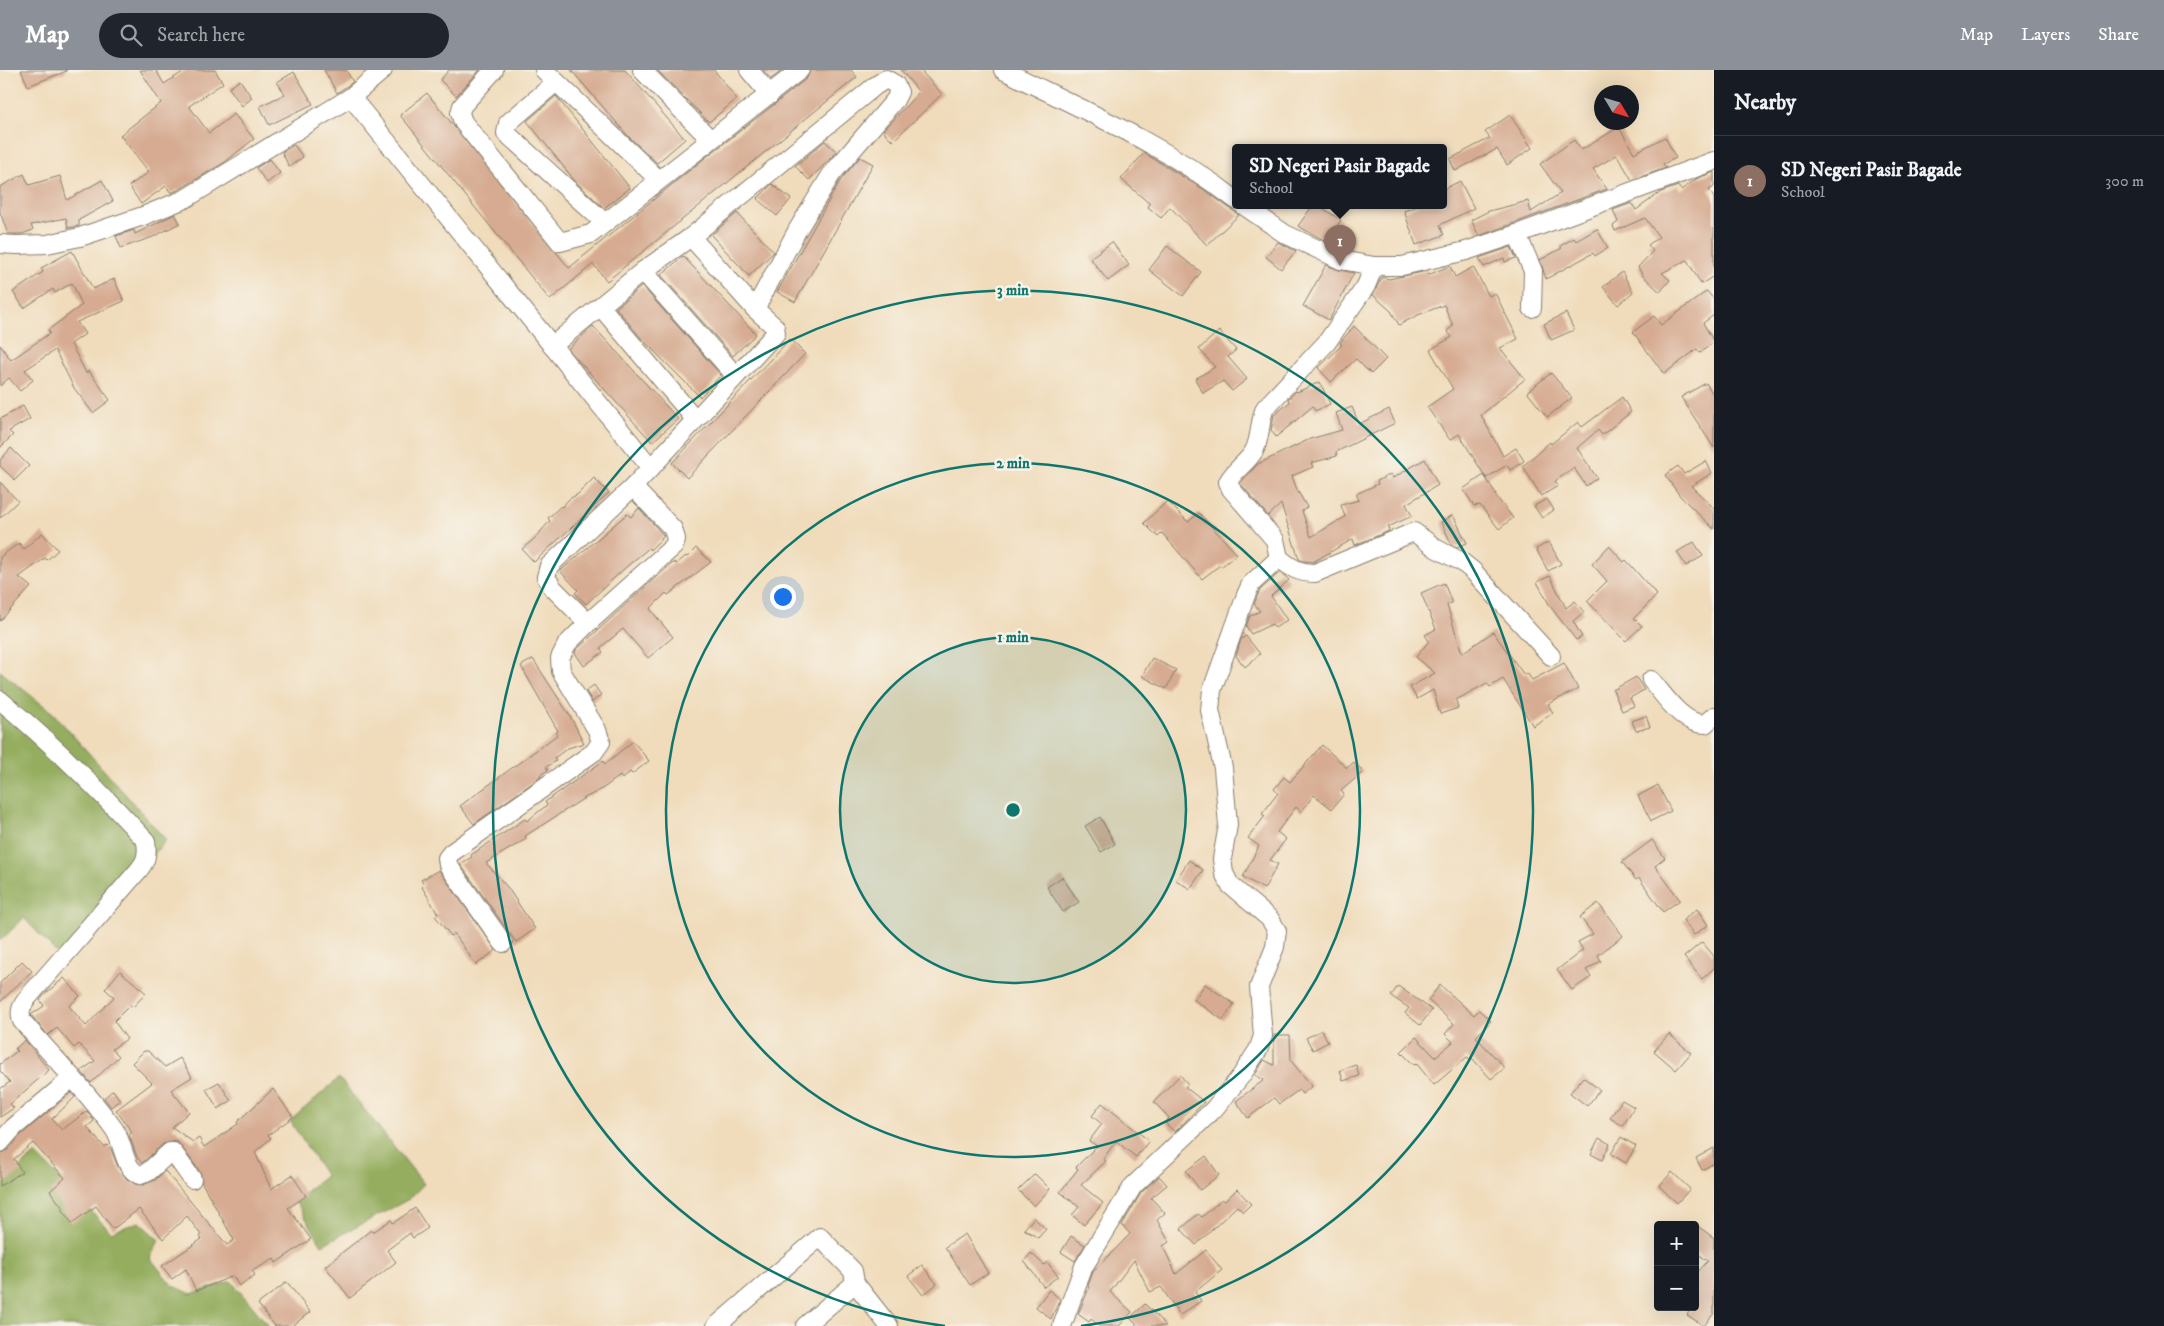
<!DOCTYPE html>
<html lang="en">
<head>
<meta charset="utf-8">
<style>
	:root { --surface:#171b24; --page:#20242c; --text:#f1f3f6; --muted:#9ea1a6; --line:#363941; --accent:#8c9099 }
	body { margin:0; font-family:"IM FELL DW Pica",serif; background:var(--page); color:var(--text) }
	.controls { position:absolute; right:15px; bottom:15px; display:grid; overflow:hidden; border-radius:5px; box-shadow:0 5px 20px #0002 }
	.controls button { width:45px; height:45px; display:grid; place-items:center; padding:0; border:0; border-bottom:1px solid var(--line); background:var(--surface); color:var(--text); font:25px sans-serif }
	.compass { position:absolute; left:1594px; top:15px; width:45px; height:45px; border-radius:50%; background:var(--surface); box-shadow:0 5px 20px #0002; rotate:128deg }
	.you { position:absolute; left:782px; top:526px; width:18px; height:18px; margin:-12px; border:4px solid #fff; border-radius:50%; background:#1a73e8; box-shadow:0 0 0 8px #1a73e833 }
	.badge { display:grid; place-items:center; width:32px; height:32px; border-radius:50%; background:var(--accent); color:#fff; font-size:16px; font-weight:700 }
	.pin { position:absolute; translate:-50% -41px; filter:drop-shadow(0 1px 2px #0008) }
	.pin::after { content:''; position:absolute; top:26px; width:18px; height:15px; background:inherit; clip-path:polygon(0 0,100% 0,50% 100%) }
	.popup { position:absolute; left:1232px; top:74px; width:215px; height:65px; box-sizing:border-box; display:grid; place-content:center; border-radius:5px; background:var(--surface); filter:drop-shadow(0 1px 4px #0005); font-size:16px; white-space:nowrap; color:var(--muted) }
	.popup b { font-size:19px; color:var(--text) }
	.popup::after { content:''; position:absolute; left:50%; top:100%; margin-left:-10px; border:10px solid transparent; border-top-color:var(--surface) }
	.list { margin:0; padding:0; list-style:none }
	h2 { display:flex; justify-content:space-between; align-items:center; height:65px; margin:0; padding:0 20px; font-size:21px }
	h2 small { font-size:16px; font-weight:400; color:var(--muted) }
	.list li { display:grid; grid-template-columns:32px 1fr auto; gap:15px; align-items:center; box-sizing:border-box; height:90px; padding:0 20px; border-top:1px solid var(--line) }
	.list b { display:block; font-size:19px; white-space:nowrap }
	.list p { margin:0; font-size:16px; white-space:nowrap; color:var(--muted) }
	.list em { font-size:16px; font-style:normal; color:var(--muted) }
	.icon { flex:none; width:28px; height:28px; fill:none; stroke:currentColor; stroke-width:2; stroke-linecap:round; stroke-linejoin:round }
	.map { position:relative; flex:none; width:1714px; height:1256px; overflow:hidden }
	header { display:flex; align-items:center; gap:30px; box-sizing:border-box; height:70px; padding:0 25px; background:var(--accent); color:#fff }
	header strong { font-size:24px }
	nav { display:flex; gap:28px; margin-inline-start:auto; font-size:18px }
	.search { width:350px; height:45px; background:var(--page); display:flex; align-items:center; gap:12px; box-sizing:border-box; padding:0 18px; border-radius:28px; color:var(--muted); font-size:19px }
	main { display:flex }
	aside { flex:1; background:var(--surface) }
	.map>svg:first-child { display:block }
	.forest { fill:#94ad5e; stroke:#58643d }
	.building { fill:#d6ab91 }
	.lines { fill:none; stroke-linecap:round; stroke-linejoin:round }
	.minor-casing { stroke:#867c6c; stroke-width:20 }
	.minor { stroke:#fff; stroke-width:18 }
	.ring { fill:none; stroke:#0f766e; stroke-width:2.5 }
	.centre { fill:#0f766e; stroke:#f7f3e8; stroke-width:2.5 }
	.ring-label { font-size:15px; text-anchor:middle; font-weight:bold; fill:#0f766e; stroke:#f7f3e8; stroke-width:5; stroke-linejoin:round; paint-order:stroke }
</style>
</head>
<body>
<header>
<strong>Map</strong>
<div class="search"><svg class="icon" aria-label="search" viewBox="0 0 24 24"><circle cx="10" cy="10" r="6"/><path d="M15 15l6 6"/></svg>Search here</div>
<nav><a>Map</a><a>Layers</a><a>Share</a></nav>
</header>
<main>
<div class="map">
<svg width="1714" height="1256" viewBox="0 0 1714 1256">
	<rect width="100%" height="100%" fill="#f7f3e8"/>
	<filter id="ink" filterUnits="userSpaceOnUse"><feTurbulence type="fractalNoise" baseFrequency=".02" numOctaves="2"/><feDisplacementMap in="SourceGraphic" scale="10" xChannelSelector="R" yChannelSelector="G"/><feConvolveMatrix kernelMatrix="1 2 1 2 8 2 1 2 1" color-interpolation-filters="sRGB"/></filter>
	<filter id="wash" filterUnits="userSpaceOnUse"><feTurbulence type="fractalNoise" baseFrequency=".0096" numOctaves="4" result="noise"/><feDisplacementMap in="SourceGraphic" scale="20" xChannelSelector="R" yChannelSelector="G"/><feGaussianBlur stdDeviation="1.12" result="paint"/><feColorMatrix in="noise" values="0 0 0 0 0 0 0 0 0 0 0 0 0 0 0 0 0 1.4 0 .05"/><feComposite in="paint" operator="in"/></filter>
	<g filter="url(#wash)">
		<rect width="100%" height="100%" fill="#f0dcbb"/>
		<g class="forest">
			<path d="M0 601 53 643 166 770 65 892 24 848 0 871Z"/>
			<path d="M339 1008 424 1114 409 1129 322 1175 295 1130 326 1106 290 1051Z"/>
			<path d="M36 1084 111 1162 139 1152 159 1170 150 1188 172 1215 191 1224 231 1211 269 1256H0V1113Z"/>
		</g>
		<g id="blocks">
			<g class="building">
				<path d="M21 0H66L67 1 28 16Z"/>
				<path d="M140 0H156L164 14 186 0H215L223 13 189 36 209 63 234 44 254 69 225 92 180 119 171 123 166 116 141 134 129 116 149 102 120 65 161 33Z"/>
				<path d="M324 0H346L353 12 337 23Z"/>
				<path d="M449 0H480L456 26 440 10Z"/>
				<path d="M571 0H625L685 69 657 93 629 67Z"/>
				<path d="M657 0H714L737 29 709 52Z"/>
				<path d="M763 0H783L771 9Z"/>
				<path d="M810 0H851L857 7 607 211 593 194 550 230 400 45 427 23 569 198 696 95 776 33 807 8Z"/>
				<path d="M901 0H920L942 24 893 71 883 61 919 22Z"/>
				<path d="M294 2 313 34 269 55 260 36 285 24 277 12Z"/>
				<path d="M240 10 252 28 242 36 229 18Z"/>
				<path d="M556 26 630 118 604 138 575 111 527 51Z"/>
				<path d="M1510 45 1532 78 1507 95 1497 79 1455 101 1450 89 1490 68 1485 62Z"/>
				<path d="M1619 57 1634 83 1665 67 1676 88 1663 94 1666 98 1632 110 1617 85 1593 99 1607 119 1479 166 1471 150 1489 141 1528 131 1531 142 1561 123 1540 94 1574 70 1581 80Z"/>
				<path d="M825 71 837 82 809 110 795 96Z"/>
				<path d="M294 75 303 87 289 97 282 82Z"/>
				<path d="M1144 83 1203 119 1239 145 1207 175 1170 137 1161 148 1148 137 1150 134 1121 109Z"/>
				<path d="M860 87 873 94 795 232 777 222 840 111Z"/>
				<path d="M270 89 280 103 267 113 256 98Z"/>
				<path d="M1714 102V117L1709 120 1714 128V206L1701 214 1687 190 1662 203 1670 210 1660 222 1643 206 1638 197 1653 181 1648 175 1659 167 1645 148 1615 161 1613 156 1618 152 1613 140 1632 133 1636 140 1661 122 1678 116 1681 120 1698 108Z"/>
				<path d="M24 104 29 115 60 106 67 130 102 110 113 131 79 150V156L68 158 66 148 31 155 33 160 22 164H8L0 142V117Z"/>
				<path d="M1460 111 1474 138 1440 155 1444 165 1416 175 1404 141 1420 135H1444V119Z"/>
				<path d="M772 114 791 129 777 146 757 129Z"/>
				<path d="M1313 135H1318L1341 150 1327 172 1298 156Z"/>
				<path d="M737 143 774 182 749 206 711 165Z"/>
				<path d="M175 144 180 153 153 167 121 178 116 166 134 160 135 164Z"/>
				<path d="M1597 159 1608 178 1595 186 1593 183 1546 209 1540 190 1562 178 1560 176 1574 168 1576 171Z"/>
				<path d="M1112 172 1129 195 1108 211 1090 188Z"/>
				<path d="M1278 172 1296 181 1281 199 1266 187Z"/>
				<path d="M1167 176 1201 202 1183 226 1149 200Z"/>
				<path d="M1511 177 1516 188 1505 192 1504 188 1484 197 1479 188Z"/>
				<path d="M72 181 93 219 114 209 124 231 77 252 85 264 71 274 86 303 89 301 110 330 93 343 74 318 55 280 25 300 33 310 20 321 9 308 0 316V275L11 290 50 263 48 260 82 235 72 213 55 223 53 219 24 238 13 222 43 202 41 198Z"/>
				<path d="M683 186 756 264 733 286 661 205Z"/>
				<path d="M1326 195 1339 200 1354 203 1329 250 1303 236Z"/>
				<path d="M1450 196 1455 207 1473 197 1489 226 1495 223 1518 269 1500 278 1525 309 1481 345 1503 386 1516 378 1524 391 1510 400 1507 395 1486 408 1459 364 1450 370 1427 337 1453 319 1430 280 1452 267 1447 261 1453 256 1444 235 1418 245 1399 255 1391 241 1373 225 1382 207 1389 209 1427 201 1428 205Z"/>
				<path d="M1622 202 1633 222 1618 235 1603 217Z"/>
				<path d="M642 216 721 305 700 327 642 269 616 238Z"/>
				<path d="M1707 221 1714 230V245L1703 253 1714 272 1700 283 1697 279 1664 304 1633 262 1654 246 1661 255Z"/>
				<path d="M1566 243 1574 260 1551 270 1544 254Z"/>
				<path d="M593 256 678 349 652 372 568 279Z"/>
				<path d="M1354 256 1386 289 1371 304 1356 289 1331 312 1318 298 1342 275 1340 273Z"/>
				<path d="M1219 261 1236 280 1228 287 1247 309 1232 321 1223 311 1203 323 1195 309 1215 297 1199 279Z"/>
				<path d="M790 269 805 284 687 408 672 393Z"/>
				<path d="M1551 303 1572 328 1547 347 1527 322Z"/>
				<path d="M1320 312 1330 334 1315 341 1313 336 1276 367 1271 360 1274 345 1290 332 1288 329 1296 321 1297 322Z"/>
				<path d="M1706 313 1714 326V378L1681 327Z"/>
				<path d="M1622 327 1631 342 1602 365 1598 360 1577 378 1597 408 1586 416 1574 398 1555 411 1558 416 1541 426 1523 396 1550 372 1551 374 1578 352 1582 357Z"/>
				<path d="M23 336 30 349 9 361 13 365 0 378V349Z"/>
				<path d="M1352 337 1359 354 1389 339 1395 353 1336 382 1337 386 1311 393 1313 397 1292 406 1297 420 1307 437 1302 441 1311 467 1345 447 1341 435 1359 430 1356 424 1378 414 1377 411 1391 404 1393 408 1425 389 1438 415 1406 434 1412 446 1388 457 1389 461 1355 475 1353 469 1313 492 1303 491 1299 489 1281 434 1268 446 1240 413 1258 394 1310 369 1342 360 1336 343Z"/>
				<path d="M11 378 29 396 15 410 0 396V390Z"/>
				<path d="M1706 391 1712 403 1691 416 1714 438V459L1680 426 1665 405 1678 396 1684 404Z"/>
				<path d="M1484 405 1496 424 1495 425 1513 448 1499 459 1480 435 1474 436 1463 419Z"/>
				<path d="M594 408 609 423 534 492 522 479 533 470 550 451 548 448 561 436 562 437 569 429 578 424Z"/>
				<path d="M0 412 18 431 0 448Z"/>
				<path d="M1547 429 1554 440 1542 448 1534 436Z"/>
				<path d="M1167 431 1188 452 1199 443 1237 484 1221 497 1220 495 1202 509 1162 463 1158 467 1144 453Z"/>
				<path d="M639 438 664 466 650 480 649 478 626 497 586 534 575 523 578 520 560 501 627 444 631 447Z"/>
				<path d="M1453 445 1467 473 1457 477 1452 475 1441 452Z"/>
				<path d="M42 463 58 480 47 490 45 488 19 507 31 517 0 551V487L19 473 24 479Z"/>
				<path d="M1549 472 1561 494 1548 501 1536 479Z"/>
				<path d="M1694 472 1703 486 1686 496 1677 482Z"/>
				<path d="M1609 476 1624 492 1626 490 1657 525 1634 548 1642 556 1626 571 1587 531 1607 511 1592 494Z"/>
				<path d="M696 478 711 492 668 525 666 523 650 539 673 567 648 588 623 559 600 578 603 582 584 596 575 583 576 580 656 507 674 492 676 494 686 486 687 487Z"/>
				<path d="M1280 502 1289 510 1271 526 1287 550 1275 558 1272 554 1251 564 1246 556 1250 546 1260 541 1254 534 1260 520Z"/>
				<path d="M1550 506 1566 538 1575 531 1584 542 1573 551 1582 567 1576 570 1550 536 1537 512Z"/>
				<path d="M1444 513 1452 533 1447 535 1462 583 1493 562 1524 605 1527 603 1532 610 1564 593 1578 619 1548 634 1553 643 1533 656 1503 609 1490 617 1487 613 1456 630 1458 638 1440 644 1433 620 1417 629 1410 617 1435 603 1416 587 1429 571 1425 565 1436 559 1421 523Z"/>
				<path d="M1246 566 1260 584 1245 597 1236 586 1241 569Z"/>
				<path d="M1152 588 1176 600 1166 619 1142 606Z"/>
				<path d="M533 589 570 646 584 673 568 678 554 688 556 691 546 697 548 700 540 705 541 707 474 754 460 736 557 665 556 663 558 661 521 596Z"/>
				<path d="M1636 607 1644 620 1630 628 1634 636 1622 641 1613 620Z"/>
				<path d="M594 615 601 625 592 632 586 621Z"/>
				<path d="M1646 646 1650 657 1636 661 1632 651Z"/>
				<path d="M633 671 649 691 632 704 630 702 622 709 620 706 602 719 583 729 525 766 526 769 486 793 508 818 535 859 516 872 460 794 472 787 471 785 525 749 527 751 547 735 545 732 603 691 605 694Z"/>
				<path d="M1322 675 1347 698 1354 692 1363 702 1341 721 1344 724 1332 739 1314 725 1301 742 1296 737 1277 762 1286 769 1270 790 1278 794 1264 819 1243 807 1259 776 1248 768 1265 746 1262 744 1278 723 1274 719 1284 707 1290 712Z"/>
				<path d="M1658 715 1671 741 1651 751 1638 726Z"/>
				<path d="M1100 747 1115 774 1101 782 1085 756Z"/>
				<path d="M1652 770 1665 788 1655 796 1680 830 1663 842 1639 808 1636 810 1622 792Z"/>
				<path d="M1189 790 1203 800 1190 819 1176 810Z"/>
				<path d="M439 800 496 880 476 895 454 863 451 866 435 846 438 844 422 817 424 815 421 810Z"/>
				<path d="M1062 807 1079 832 1063 842 1047 817Z"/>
				<path d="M1598 833 1623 866 1598 885 1601 891 1586 900 1591 907 1572 920 1557 900 1583 880 1578 872 1593 864 1580 847Z"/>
				<path d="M1697 839 1708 855 1694 865 1683 850Z"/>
				<path d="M1702 872 1714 886V898L1702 909 1684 887Z"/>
				<path d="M22 891 32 901 0 932V913Z"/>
				<path d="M120 901 146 923 133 937 130 935 114 951 127 969 112 979 119 986 91 1013 81 1001 95 991 79 974 74 978 57 958 48 965 31 945 44 936 40 930 46 923 64 908 80 926 69 936 86 956 114 927 105 919Z"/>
				<path d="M1205 914 1234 934 1223 950 1194 930Z"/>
				<path d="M1440 915 1474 945 1479 940 1491 951 1476 967 1505 998 1491 1009 1472 988 1471 990 1467 987 1434 1015 1416 993 1414 995 1401 982 1416 967 1435 987 1453 972 1445 964 1454 954 1428 930Z"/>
				<path d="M1398 916 1432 940 1420 955 1405 943 1409 938 1391 926Z"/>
				<path d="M1322 960 1328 972 1313 980 1306 968Z"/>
				<path d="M1669 964 1691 983 1676 1000 1654 981Z"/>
				<path d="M1274 965H1290L1291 991 1312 1016 1302 1024 1299 1020 1279 1034 1274 1028 1248 1048 1236 1031 1264 1010 1255 1005 1264 990 1274 995Z"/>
				<path d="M25 970 49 1000 10 1034 14 1038 0 1047V1019L10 1012 0 1001V994L17 981 15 979Z"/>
				<path d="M144 981H148L165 997 180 988 192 1007 171 1020 189 1042 172 1057 193 1072 199 1068 204 1077 238 1054 237 1052 273 1019 293 1047 268 1065 271 1068 255 1082 271 1119 292 1105 306 1126 288 1138 311 1169 276 1193 274 1189 252 1201 255 1205 239 1216 233 1206 196 1221 186 1199 172 1209 162 1196 202 1169 200 1167 201 1165 187 1146 163 1169 139 1139 113 1159 96 1136 72 1153 61 1139 63 1138 50 1121 65 1108 33 1073 14 1089 22 1102 0 1116V1083L8 1080 21 1065 71 1022 75 1027 52 1049 62 1060 87 1041 94 1051 87 1057 104 1077 107 1075 111 1079 118 1097 127 1109 135 1114 143 1115 155 1110 165 1101 227 1175 234 1170 202 1113 201 1103 177 1071 163 1074 142 1093 137 1087 129 1065 132 1062 116 1040 152 1013 132 993Z"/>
				<path d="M1356 995 1359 1006 1343 1011 1340 1000Z"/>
				<path d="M1180 1005 1188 1014 1185 1017 1204 1032 1175 1062 1165 1053 1169 1048 1154 1032Z"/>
				<path d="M1583 1007 1600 1020 1587 1036 1570 1023Z"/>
				<path d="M219 1012 231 1031 218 1039 206 1019Z"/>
				<path d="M113 1020 120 1030 111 1037 104 1028Z"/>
				<path d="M1622 1030 1634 1037 1623 1056 1610 1048Z"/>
				<path d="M1102 1033 1149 1071 1136 1087 1116 1071 1103 1089 1106 1091 1081 1115 1103 1133 1084 1155 1072 1145 1079 1137 1060 1122 1078 1099 1076 1097 1097 1076 1089 1071 1102 1054 1092 1046Z"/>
				<path d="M1621 1067 1636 1076 1626 1093 1611 1084Z"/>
				<path d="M1599 1068 1610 1074 1602 1090 1591 1084Z"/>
				<path d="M1714 1078V1093L1702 1100 1696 1088Z"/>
				<path d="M1206 1086 1219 1105 1200 1120 1186 1101Z"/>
				<path d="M1672 1102 1690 1119 1677 1133 1659 1116Z"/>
				<path d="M1035 1104 1050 1119 1034 1136 1018 1120Z"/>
				<path d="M1159 1106 1167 1115 1151 1128 1165 1143 1157 1150 1169 1172 1163 1176 1176 1204 1206 1180 1222 1200 1195 1222 1201 1231 1180 1245 1161 1217 1150 1222 1134 1190 1110 1222 1132 1242 1119 1256H1099L1091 1249 1089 1252 1078 1244 1089 1218 1088 1216 1093 1202 1130 1164 1122 1155 1141 1123Z"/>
				<path d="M1237 1119 1251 1134 1243 1142 1237 1136 1196 1175 1181 1159 1198 1144 1202 1147 1222 1129 1225 1131Z"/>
				<path d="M415 1138 428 1158 413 1168 410 1163 387 1180 396 1192 350 1228 325 1196 371 1160 373 1162 391 1150 393 1153Z"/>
				<path d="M1034 1148 1046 1159 1038 1168 1024 1159Z"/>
				<path d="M1695 1154 1714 1168V1243L1704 1256 1687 1245 1692 1237H1695V1205L1708 1191 1695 1182Z"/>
				<path d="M965 1164 988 1203 970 1215 945 1177Z"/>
				<path d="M1071 1166 1085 1175 1075 1191 1061 1182Z"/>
				<path d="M1031 1183 1044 1195 1047 1192 1058 1206 1044 1217 1024 1191Z"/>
				<path d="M922 1195 937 1214 923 1225 908 1206Z"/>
				<path d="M287 1212 310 1242 292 1256H275L258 1234Z"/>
				<path d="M1049 1220 1060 1229 1051 1249 1036 1237Z"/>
				<path d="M1145 1234 1166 1256H1138L1130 1248Z"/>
			</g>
		</g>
	</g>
	<g filter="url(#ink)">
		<use href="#blocks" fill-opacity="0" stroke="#867c6c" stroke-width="1"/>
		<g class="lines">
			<g class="minor-casing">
				<g id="minor">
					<path d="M494 0 462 36 460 43 463 52 560 172 591 164 800 0"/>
					<path d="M544 0 659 110"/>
					<path d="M642 0 710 69"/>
					<path d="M749 0 770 25"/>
					<path d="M1003 0C1083 40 1165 75 1236 130"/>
					<path d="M555 13 508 53 506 63 605 153"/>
					<path d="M351 27 651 398"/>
					<path d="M1243 135 1285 164 1341 190 1374 196H1402L1466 181 1517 164 1714 91"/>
					<path d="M1517 164 1533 201 1532 238"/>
					<path d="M0 174 16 175 47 174 80 167 143 146 185 129 351 27 383 0"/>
					<path d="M643 201 735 305"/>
					<path d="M601 237 695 349"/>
					<path d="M552 276 643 201 691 167 875 16 886 9 895 14 899 22 895 30 831 105 798 159 755 239"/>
					<path d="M1279 488C1291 498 1299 503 1315 503L1414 462 1437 479 1462 492 1473 501 1551 586"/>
					<path d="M588 553 553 518 546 507 549 496 633 417 776 263 775 257 755 239 691 167"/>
					<path d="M1651 610C1665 626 1682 654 1705 654L1714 646"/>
					<path d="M0 630C52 673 100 721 146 771 148 785 146 792 137 802L29 926C23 934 18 940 22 951 53 987 87 1021 114 1059 124 1073 123 1099 140 1105L148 1102 170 1082H173L192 1109"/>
					<path d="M503 873 448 795 447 788 451 783 594 682 601 672 597 660 561 601 560 588 567 574 588 553 674 476 676 469 673 459 633 417"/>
					<path d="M0 1073 14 1057 72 1008"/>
					<path d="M716 1256 820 1167 853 1201 855 1213 889 1256"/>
					<path d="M805 1256 855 1213"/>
					<path d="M1062 1256 1084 1196 1133 1116 1214 1039 1241 1006 1258 980 1263 966 1259 917 1275 877 1277 861 1270 849 1230 815 1224 803 1222 789 1228 755 1223 698 1210 640 1212 620 1246 525 1251 514 1279 488 1275 470 1231 419 1228 412C1234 400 1247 393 1254 381 1261 368 1259 352 1265 338L1327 272 1366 216 1374 196"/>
				</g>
			</g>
			<use href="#minor" class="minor"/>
		</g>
	</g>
	<circle cx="1013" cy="740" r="173" fill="#0f766e" fill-opacity=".12"/>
	<g class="ring">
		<circle cx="1013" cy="740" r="173"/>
		<circle cx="1013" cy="740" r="347"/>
		<path d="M945 1256A520 520 0 1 1 1081 1256"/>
	</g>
	<circle cx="1013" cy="740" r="8" class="centre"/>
	<g class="ring-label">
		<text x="1013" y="225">3 min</text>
		<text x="1013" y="398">2 min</text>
		<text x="1013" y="572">1 min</text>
	</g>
</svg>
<div class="controls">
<button>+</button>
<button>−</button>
</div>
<svg class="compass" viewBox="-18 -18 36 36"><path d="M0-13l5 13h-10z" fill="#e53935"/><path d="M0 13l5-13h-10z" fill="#9ea1a6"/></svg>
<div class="you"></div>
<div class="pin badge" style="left:1340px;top:196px;background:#8d6e63">1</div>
<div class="popup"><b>SD Negeri Pasir Bagade</b>School</div>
</div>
<aside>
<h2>Nearby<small></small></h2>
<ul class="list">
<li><span class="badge" style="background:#8d6e63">1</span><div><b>SD Negeri Pasir Bagade</b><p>School</p></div><em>300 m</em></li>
</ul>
</aside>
</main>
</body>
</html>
